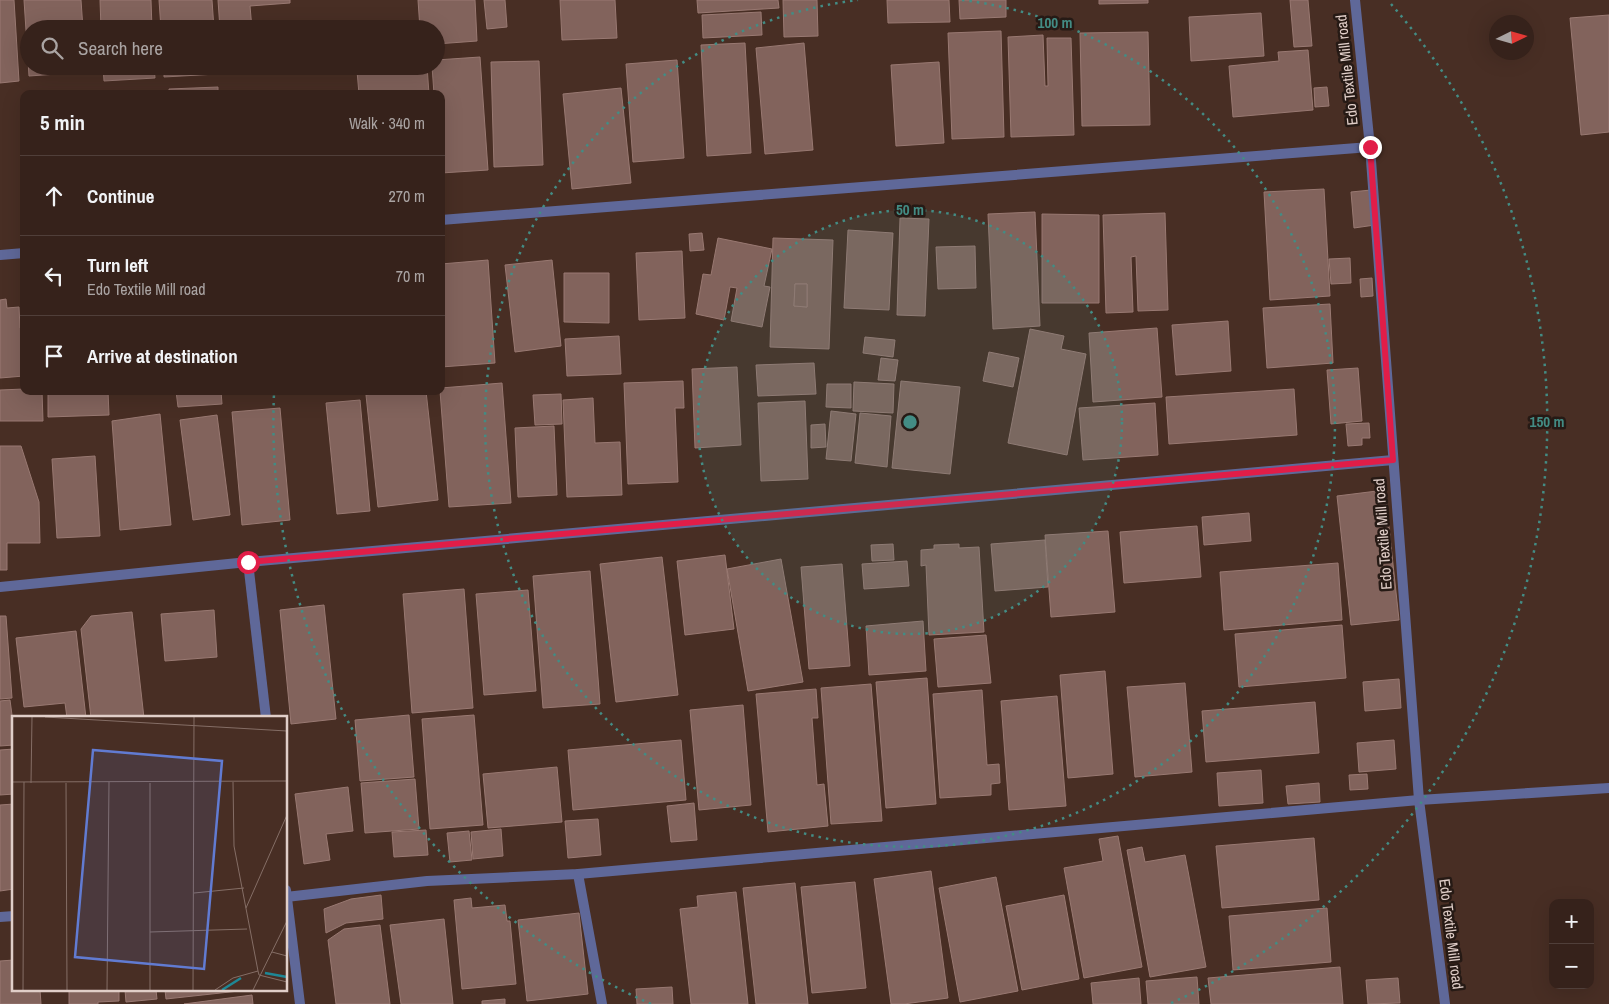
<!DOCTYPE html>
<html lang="en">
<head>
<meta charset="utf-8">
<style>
	:root { --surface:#36221b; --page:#3d2a24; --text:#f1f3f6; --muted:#aaa4a3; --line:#503f3a }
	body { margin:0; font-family:"Archivo Narrow",sans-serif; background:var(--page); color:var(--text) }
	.controls { position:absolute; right:15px; bottom:15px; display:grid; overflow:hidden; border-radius:10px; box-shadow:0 5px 20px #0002 }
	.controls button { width:45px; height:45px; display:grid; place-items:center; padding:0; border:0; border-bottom:1px solid var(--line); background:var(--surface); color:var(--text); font:25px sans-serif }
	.compass { position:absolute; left:1489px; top:15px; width:45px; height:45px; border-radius:50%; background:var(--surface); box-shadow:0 5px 20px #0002; rotate:85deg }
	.stop { position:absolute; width:15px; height:15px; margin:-11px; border:4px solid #e11d48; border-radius:50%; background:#fff }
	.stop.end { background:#e11d48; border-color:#fff; box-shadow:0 1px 5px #0008 }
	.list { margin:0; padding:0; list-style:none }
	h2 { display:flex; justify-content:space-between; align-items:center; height:65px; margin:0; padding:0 20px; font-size:21px }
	h2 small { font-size:16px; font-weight:400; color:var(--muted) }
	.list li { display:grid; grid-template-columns:32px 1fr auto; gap:15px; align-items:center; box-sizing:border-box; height:80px; padding:0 20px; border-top:1px solid var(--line) }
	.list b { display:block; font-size:19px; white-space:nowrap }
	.list p { margin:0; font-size:16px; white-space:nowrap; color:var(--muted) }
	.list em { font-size:16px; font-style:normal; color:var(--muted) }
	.icon { flex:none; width:28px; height:28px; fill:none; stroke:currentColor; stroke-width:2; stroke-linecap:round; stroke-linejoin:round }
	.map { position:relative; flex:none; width:1609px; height:1004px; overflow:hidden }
	.search { position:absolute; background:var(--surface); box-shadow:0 5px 20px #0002; left:20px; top:20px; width:425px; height:55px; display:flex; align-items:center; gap:12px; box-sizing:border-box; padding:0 18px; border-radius:28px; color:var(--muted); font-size:19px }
	.panel { position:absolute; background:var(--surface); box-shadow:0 5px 20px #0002; left:20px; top:90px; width:425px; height:305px; border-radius:10px }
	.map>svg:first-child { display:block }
	.building { fill:#82635c; stroke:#997972; fill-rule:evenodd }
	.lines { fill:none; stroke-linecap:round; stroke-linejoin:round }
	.minor { stroke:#5f6899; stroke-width:10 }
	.tertiary { stroke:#5f6899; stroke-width:10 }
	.route { stroke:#e11d48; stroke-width:6 }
	.ring { fill:none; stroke:#438c84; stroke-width:2.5; stroke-dasharray:2.5 5 }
	.labels { text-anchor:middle; stroke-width:5; stroke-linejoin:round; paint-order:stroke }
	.street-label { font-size:15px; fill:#e0cec8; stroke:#261a15 }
	.inset-river { fill:none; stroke:#1e8795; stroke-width:2.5 }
	.inset-road { fill:none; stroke:#856e66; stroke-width:1 }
	.view { fill:#617bd2; fill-opacity:0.15; stroke:#617bd2; stroke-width:2.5 }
	.inset-edge { fill:none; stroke:#e0cec8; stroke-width:2.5 }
	.centre { fill:#438c84; stroke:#261a15; stroke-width:2.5 }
	.ring-label { font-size:15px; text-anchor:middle; font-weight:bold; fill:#438c84; stroke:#261a15; stroke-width:5; stroke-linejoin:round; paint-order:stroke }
</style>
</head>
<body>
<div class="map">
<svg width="1609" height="1004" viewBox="0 0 1609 1004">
	<rect width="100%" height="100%" fill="#482e24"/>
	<g class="building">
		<path d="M0 0H14L19 81 0 83Z"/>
		<path d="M24 0H81L83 29H29V66H86V72L29 76Z"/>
		<path d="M100 0H151L152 29H101Z"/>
		<path d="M159 0H212L214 29H161Z"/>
		<path d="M218 0H290V3L250 6 252 29H220Z"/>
		<path d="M418 0H475L477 41 436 44V29H420Z"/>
		<path d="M484 0H505L507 27 487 29Z"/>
		<path d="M560 0H615L617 38 562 40Z"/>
		<path d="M697 0H778L779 8 698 13Z"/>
		<path d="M783 0H817L818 36 784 37Z"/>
		<path d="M887 0H949L950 22 888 23Z"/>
		<path d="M959 0H1006V17L960 19Z"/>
		<path d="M1099 0H1148V3L1099 4Z"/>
		<path d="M1290 0H1308L1312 46 1294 47Z"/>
		<path d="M761 12 762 35 703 38 702 15Z"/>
		<path d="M1261 13 1264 56 1191 61 1189 17Z"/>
		<path d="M1609 15V132L1581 135 1570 18Z"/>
		<path d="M1001 31 1004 137 952 139 948 33Z"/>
		<path d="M1148 32 1150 125 1082 126 1080 33Z"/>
		<path d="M1043 35 1045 86H1048L1047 38H1071L1074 135 1011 137 1008 37Z"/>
		<path d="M745 43 751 153 707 156 701 45Z"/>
		<path d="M804 43 813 150 765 154 756 48Z"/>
		<path d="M1308 50 1313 110 1233 117 1229 66 1279 61 1278 52Z"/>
		<path d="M480 57 488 170 441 173V94H434L432 66H436V60Z"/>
		<path d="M677 60 684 158 633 162 626 64Z"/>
		<path d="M539 61 543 165 494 167 491 62Z"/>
		<path d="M939 62 944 143 896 146 891 65Z"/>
		<path d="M103 66H154L155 78 104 81Z"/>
		<path d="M164 66H216L217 74 164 77Z"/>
		<path d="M427 66 429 94H359L357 71Z"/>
		<path d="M218 87V94H169V89Z"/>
		<path d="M1327 87 1329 106 1315 107 1314 88Z"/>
		<path d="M621 88 631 183 572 189 563 94Z"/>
		<path d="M274 91V94H225Z"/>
		<path d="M1324 189 1330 296 1270 300 1264 192Z"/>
		<path d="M1371 190 1375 225 1354 228 1351 192Z"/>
		<path d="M1035 212 1040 326 993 329 988 214Z"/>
		<path d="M1165 213 1168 310 1138 311 1136 256 1131 257 1133 312 1106 313 1103 215Z"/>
		<path d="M1042 214 1099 215V303H1042Z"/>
		<path d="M900 218 929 219 925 316 897 315Z"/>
		<path d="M848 230 893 233 889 310 844 308Z"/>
		<path d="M702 233 704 250 690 251 689 234Z"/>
		<path d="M718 238 772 249 764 286 770 287 762 327 731 321 737 288 730 287 724 320 696 314 703 274 711 275Z"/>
		<path d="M773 238 833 240 829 349 770 347ZM795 284H807V307L794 306Z"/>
		<path d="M975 246 976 288 938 289 936 247Z"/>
		<path d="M682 251 685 318 639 320 636 253Z"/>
		<path d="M1350 258 1351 283 1331 284 1329 259Z"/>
		<path d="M488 260 495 363 441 367V264Z"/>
		<path d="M552 260 561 346 515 352 505 265Z"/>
		<path d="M564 273H609V323L564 322Z"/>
		<path d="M1372 278 1373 296 1361 297 1360 279Z"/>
		<path d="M795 284H807V307L794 306Z"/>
		<path d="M6 299 7 308 19 307 20 328H24V376L0 378V300Z"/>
		<path d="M1330 304 1333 363 1267 368 1263 308Z"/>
		<path d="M1228 321 1231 371 1176 375 1172 325Z"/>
		<path d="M1157 328 1162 397 1093 402 1089 333Z"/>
		<path d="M1030 329 1064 336 1061 349 1086 354 1067 455 1008 443Z"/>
		<path d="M619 336 621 374 567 376 565 339Z"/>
		<path d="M865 337 895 340 893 357 863 353Z"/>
		<path d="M989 352 1019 358 1013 387 983 381Z"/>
		<path d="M881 358 898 360 895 381 878 380Z"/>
		<path d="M814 363 816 394 758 396 756 365Z"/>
		<path d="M737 367 741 445 695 448 692 369Z"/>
		<path d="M1358 368 1362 421 1331 424 1327 370Z"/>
		<path d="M683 381 684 408H675L678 482 628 484 624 383Z"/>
		<path d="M901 381 960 387 950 474 892 468Z"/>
		<path d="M854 382 894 384 893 413 853 411Z"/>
		<path d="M502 383 511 503 449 507 440 391 441 388Z"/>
		<path d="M827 384H851V408L826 407Z"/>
		<path d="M24 389V391H42L43 421H0V390Z"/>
		<path d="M1294 389 1297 435 1169 444 1166 397Z"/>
		<path d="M48 391H108L109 415 48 417Z"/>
		<path d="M176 391H221L222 404 178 407Z"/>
		<path d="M397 391H426L438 500 378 507 366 395Z"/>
		<path d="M561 394 562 424 535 425 533 395Z"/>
		<path d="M593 398 595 443 620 442 622 495 567 497 563 400Z"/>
		<path d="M360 400 370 511 337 514 326 403Z"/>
		<path d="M805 401 808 479 761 481 758 403Z"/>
		<path d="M1155 403 1158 455 1083 460 1079 408Z"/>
		<path d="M280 408 290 520 242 525 232 412Z"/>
		<path d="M831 411 856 414 851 461 826 459Z"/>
		<path d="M860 413 891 416 887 467 855 463Z"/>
		<path d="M160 414 171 525 120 530 112 421Z"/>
		<path d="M217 415 230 515 193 520 180 420Z"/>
		<path d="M1369 423 1370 438H1362V445L1348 446 1346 424Z"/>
		<path d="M825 424 826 447 811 448V425Z"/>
		<path d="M554 426 557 495 518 497 515 428Z"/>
		<path d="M0 446H21L39 502 40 543H7V570H0Z"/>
		<path d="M95 456 100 536 57 538 52 459Z"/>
		<path d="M1385 490 1399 620 1351 625 1337 496Z"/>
		<path d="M1249 513 1251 541 1204 545 1202 517Z"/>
		<path d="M1197 526 1201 577 1124 583 1120 532Z"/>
		<path d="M1108 531 1115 612 1051 617 1045 535Z"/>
		<path d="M1045 540 1048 587 995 591 991 544Z"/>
		<path d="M893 544 894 560 872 561 871 545Z"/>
		<path d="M959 544V548L979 547 984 632 929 635 926 565 921 566V550L934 549V545Z"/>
		<path d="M725 555 734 629 685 635 677 561Z"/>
		<path d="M662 557 678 695 616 702 600 564Z"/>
		<path d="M781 559 803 682 748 691 727 569Z"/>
		<path d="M907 561 909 586 864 589 862 564Z"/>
		<path d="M1338 563 1342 620 1224 630 1220 572Z"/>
		<path d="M842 564 850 666 809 669 801 567Z"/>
		<path d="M590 571 600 704 543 708 533 576Z"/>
		<path d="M464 589 473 708 412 713 403 594Z"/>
		<path d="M528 590 536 691 484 695 476 594Z"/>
		<path d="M324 605 336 719 291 724 280 610Z"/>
		<path d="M214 610 217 657 165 661 161 614Z"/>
		<path d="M132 612 144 718H91L81 629 91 616Z"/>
		<path d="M0 616H6L12 698 0 699Z"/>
		<path d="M923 621 926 671 869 675 866 626Z"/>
		<path d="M1342 625 1346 678 1239 687 1235 634Z"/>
		<path d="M76 631 86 718H67L65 703 24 707 16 638Z"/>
		<path d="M986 635 991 683 938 687 934 639Z"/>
		<path d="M1105 671 1113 774 1068 778 1060 675Z"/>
		<path d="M927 678 936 804 886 808 876 682Z"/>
		<path d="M1399 679 1401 708 1365 711 1363 682Z"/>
		<path d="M1185 683 1192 772 1135 777 1127 687Z"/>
		<path d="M871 684 882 821 831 824 821 688Z"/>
		<path d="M816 689 818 718H812L817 785 824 784 828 826 768 832 756 694Z"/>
		<path d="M982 690 987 765 999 764 1000 783 991 784V795L940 798 933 694Z"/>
		<path d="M1057 696 1066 806 1009 810 1001 701Z"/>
		<path d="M10 700 14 730V745L0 746V701Z"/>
		<path d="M1315 702 1319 753 1206 762 1202 711Z"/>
		<path d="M743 705 751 805 699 810 690 710Z"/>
		<path d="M409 715 414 777 360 781 355 720Z"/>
		<path d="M474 715 483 825 430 829 422 719Z"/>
		<path d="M681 740 686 800 573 810 568 750Z"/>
		<path d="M1394 740 1396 769 1359 772 1357 743Z"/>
		<path d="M14 749V794L0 795V750Z"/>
		<path d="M557 767 562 822 488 828 483 774Z"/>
		<path d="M1261 770 1263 803 1219 806 1217 773Z"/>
		<path d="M1367 774 1368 789 1350 790 1349 775Z"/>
		<path d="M415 779 419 829 365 833 361 783Z"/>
		<path d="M1319 783 1320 802 1288 804 1286 786Z"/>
		<path d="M348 787 353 831 326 834 330 860 304 864 295 794Z"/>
		<path d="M694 803 697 840 671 842 667 806Z"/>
		<path d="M14 804V889L0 891V805Z"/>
		<path d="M598 819 601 855 568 858 565 821Z"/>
		<path d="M501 829 503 856 473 859 471 832Z"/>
		<path d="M426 830 428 855 394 857 392 832Z"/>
		<path d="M469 831 472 860 450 862 447 833Z"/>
		<path d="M1118 836 1142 967 1084 978 1064 868 1103 861 1099 839Z"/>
		<path d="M1314 838 1319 900 1222 908 1216 846Z"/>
		<path d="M1142 847 1145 862 1185 855 1206 967 1150 977 1127 850Z"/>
		<path d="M931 871 948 998 904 1004H891L874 879Z"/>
		<path d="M996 877 1018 991 960 1002 939 888Z"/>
		<path d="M855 882 866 988 812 993 801 887Z"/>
		<path d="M795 883 808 1004H756L743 888Z"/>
		<path d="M736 892 748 1004H691L680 909 698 907 697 896Z"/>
		<path d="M381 895 383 919 346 923 326 933 324 909 351 899Z"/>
		<path d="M1064 895 1079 979 1022 990 1006 906Z"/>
		<path d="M471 898 472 908 505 905 507 921H510L516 984 462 989 454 900Z"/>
		<path d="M1327 908 1331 962 1233 970 1229 916Z"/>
		<path d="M579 913 588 994 527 1001 518 920Z"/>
		<path d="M444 919 453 1004H401L390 925Z"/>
		<path d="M380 925 390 1004H336L328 940 344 929Z"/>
		<path d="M14 960V990H40L41 1004H0V961Z"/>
		<path d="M1340 967 1343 1004H1211L1208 978Z"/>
		<path d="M1197 977 1199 1004H1148L1146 981Z"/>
		<path d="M1139 978 1141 1004H1093L1091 983Z"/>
		<path d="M1398 978 1400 1003 1368 1004 1366 980Z"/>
		<path d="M672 987 673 1004H637L636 989Z"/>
		<path d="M69 990H119V1001L98 1002V1004H69Z"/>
		<path d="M125 990H156L157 999 126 1002Z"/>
		<path d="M165 990H248L166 999Z"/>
		<path d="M252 995 253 1004H184Z"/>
		<path d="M505 999V1004H482V1001Z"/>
	</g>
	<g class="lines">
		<g class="minor">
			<path d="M441 220 1370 147"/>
			<path d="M0 255 24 253"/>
			<path d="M248 562 266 718"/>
			<path d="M0 587 248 562 1393 460"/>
			<path d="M578 874 602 1004"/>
			<path d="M286 890 300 1004"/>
			<path d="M286 897 427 881 578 874 1419 800 1609 788"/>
			<path d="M0 917 14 916"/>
		</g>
		<path class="tertiary" d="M1355 0 1370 147 1419 800 1445 1004"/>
	</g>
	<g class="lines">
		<path class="route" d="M248 562 1393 460 1370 147"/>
	</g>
	<circle cx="910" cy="422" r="212" fill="#438c84" fill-opacity=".12"/>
	<g class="ring">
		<circle cx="910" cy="422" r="212"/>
		<path d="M962 0A425 425 0 1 1 858 0"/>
		<path d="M651 1004A637 637 0 0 1 274 394M1391 4A637 637 0 0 1 1169 1004"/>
	</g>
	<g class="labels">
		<g class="street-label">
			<text transform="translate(1347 70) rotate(-96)" y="5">Edo Textile Mill road</text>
			<text transform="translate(1383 534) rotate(-94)" y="5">Edo Textile Mill road</text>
			<text transform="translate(1451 934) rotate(83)" y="5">Edo Textile Mill road</text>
		</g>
	</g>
	<g transform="translate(12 716)">
		<rect width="275" height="275" fill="#482e24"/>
		<path class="inset-river" d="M253 257 275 261M210 274 229 262"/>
		<path class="inset-road" d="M33 1 275 15M0 66 275 65M221 66 222 130 246 255 247 259 275 266M19 67 20 1M54 67 55 274M182 177 232 172M234 192 275 99M138 216 235 213M260 236 275 240M11 274 12 66M95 274 97 66M138 274V67M181 274 182 1M203 274 221 262 246 255M241 274 275 205"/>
		<path class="view" d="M81 34 210 45 192 253 63 241Z"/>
		<rect width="275" height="275" class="inset-edge"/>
	</g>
	<circle cx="910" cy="422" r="8" class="centre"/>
	<g class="ring-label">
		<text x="1055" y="28">100 m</text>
		<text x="910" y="215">50 m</text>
		<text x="1547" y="427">150 m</text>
	</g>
</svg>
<div class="controls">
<button>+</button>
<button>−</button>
</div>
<svg class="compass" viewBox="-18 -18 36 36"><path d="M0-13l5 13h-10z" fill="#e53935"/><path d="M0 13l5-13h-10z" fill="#aaa4a3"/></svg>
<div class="stop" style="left:248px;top:562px"></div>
<div class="stop end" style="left:1370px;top:147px"></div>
<div class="search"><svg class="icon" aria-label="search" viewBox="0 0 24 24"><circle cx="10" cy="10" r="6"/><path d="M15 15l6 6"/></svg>Search here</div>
<section class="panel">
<h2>5 min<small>Walk · 340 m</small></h2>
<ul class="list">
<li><svg class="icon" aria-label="ahead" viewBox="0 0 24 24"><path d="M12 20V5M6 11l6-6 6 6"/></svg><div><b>Continue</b></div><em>270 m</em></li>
<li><svg class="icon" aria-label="left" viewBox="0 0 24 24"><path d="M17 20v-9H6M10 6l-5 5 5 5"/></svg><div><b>Turn left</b><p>Edo Textile Mill road</p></div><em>70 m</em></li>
<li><svg class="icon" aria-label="arrive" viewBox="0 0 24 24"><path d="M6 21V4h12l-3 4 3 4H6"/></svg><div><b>Arrive at destination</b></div></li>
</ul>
</section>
</div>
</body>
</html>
